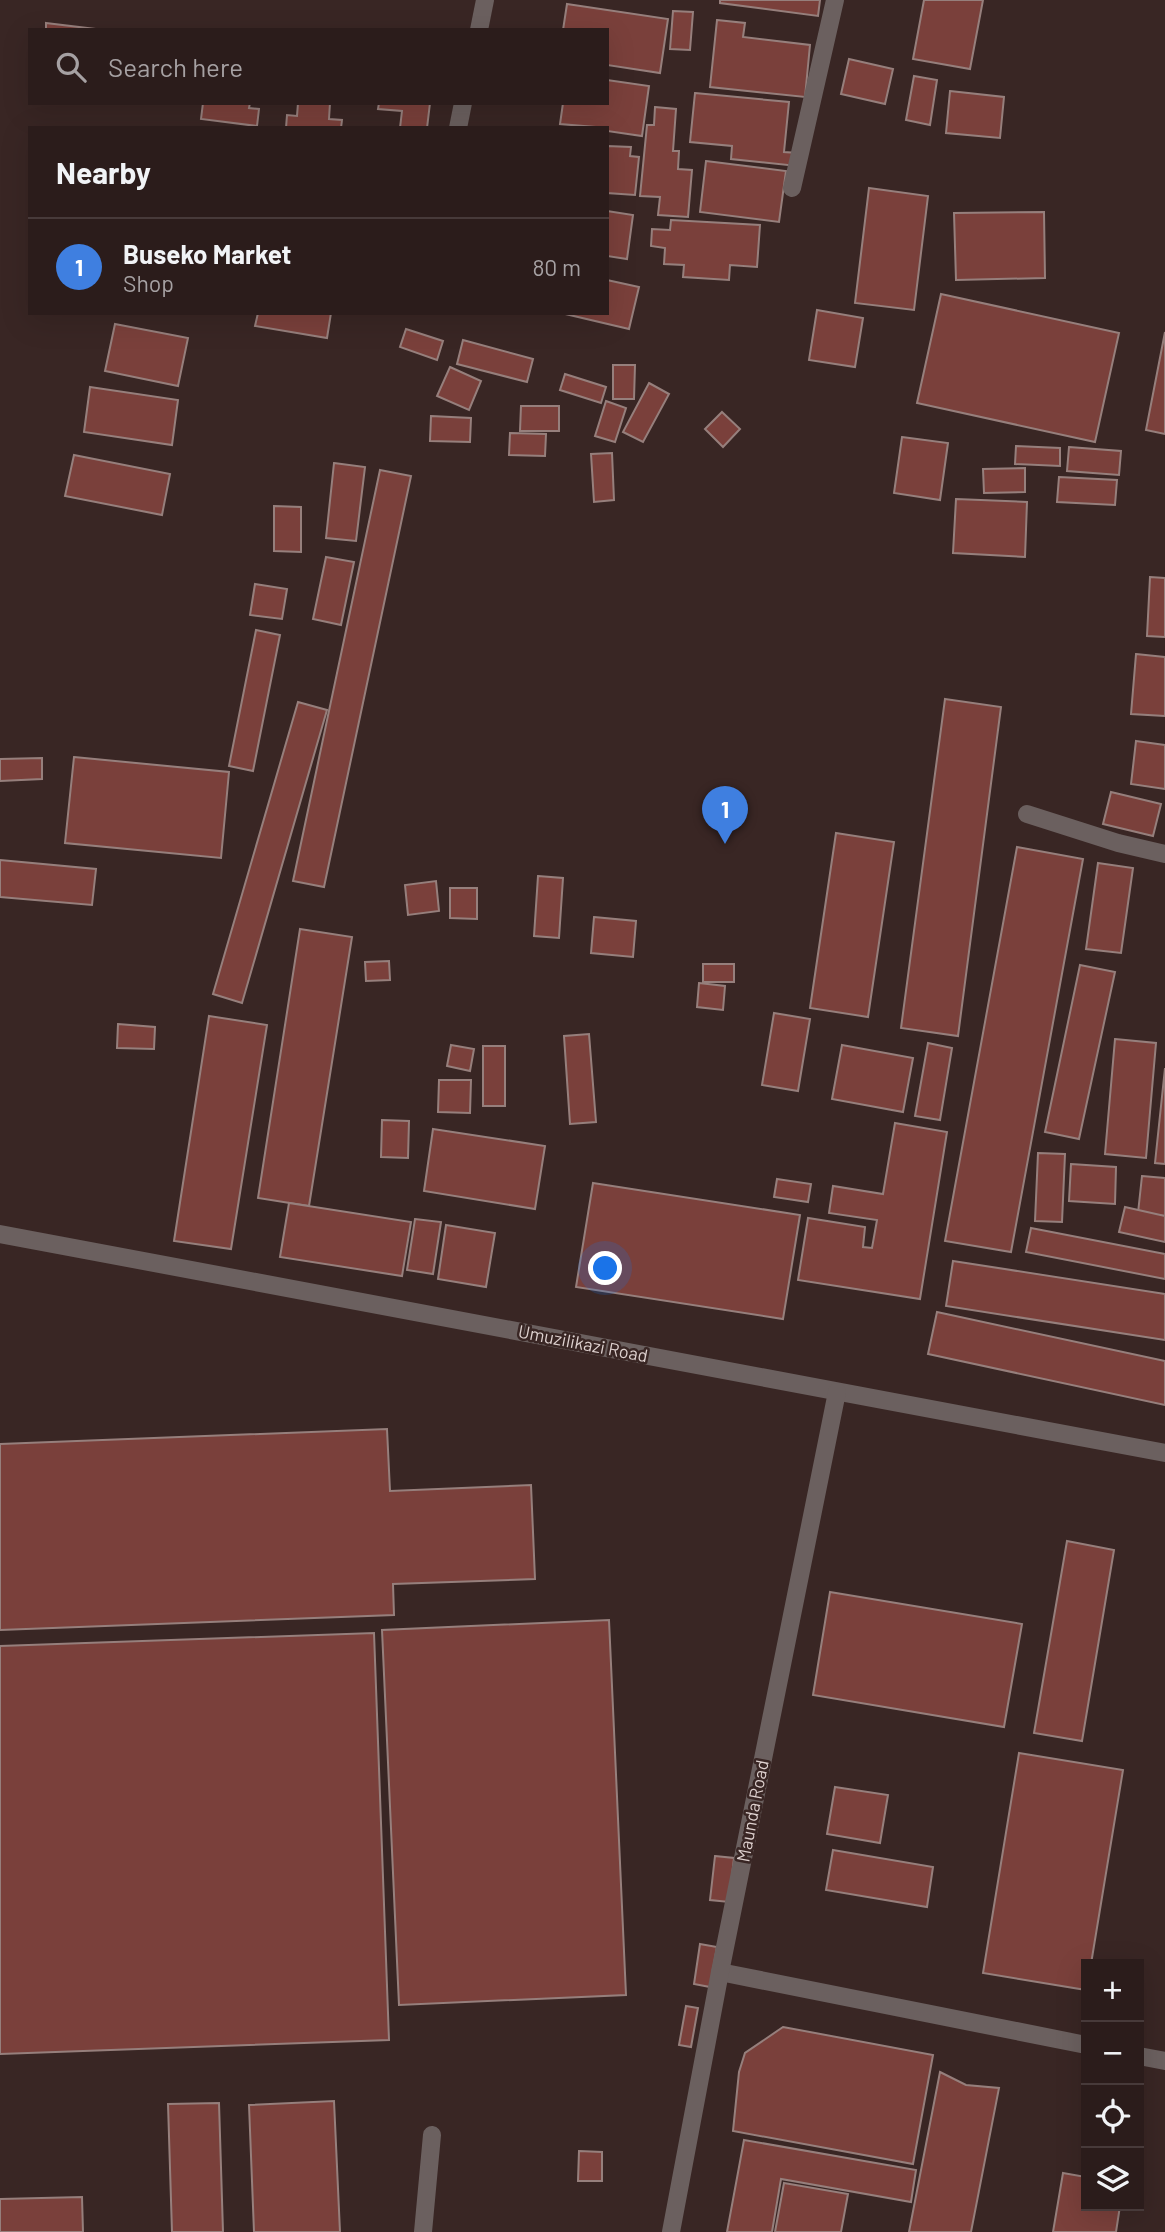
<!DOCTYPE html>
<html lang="en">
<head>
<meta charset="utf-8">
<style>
	:root { --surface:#2b1c1b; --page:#372928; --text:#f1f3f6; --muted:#a6a1a3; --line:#473a3a; --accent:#1a73e8 }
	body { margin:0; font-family:Barlow,sans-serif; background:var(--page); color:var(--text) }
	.controls { position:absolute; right:21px; bottom:21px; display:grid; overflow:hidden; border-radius:0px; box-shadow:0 7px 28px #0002 }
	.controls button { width:63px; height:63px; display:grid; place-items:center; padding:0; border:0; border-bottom:2px solid var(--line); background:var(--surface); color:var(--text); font:35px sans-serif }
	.you { position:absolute; left:606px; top:1269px; width:24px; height:24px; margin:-18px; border:5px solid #fff; border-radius:50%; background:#1a73e8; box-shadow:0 0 0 10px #1a73e833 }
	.badge { display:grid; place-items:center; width:46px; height:46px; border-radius:50%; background:var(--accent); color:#fff; font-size:23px; font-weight:700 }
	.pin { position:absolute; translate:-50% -58px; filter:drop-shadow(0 2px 4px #0008) }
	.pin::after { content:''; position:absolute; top:37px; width:24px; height:21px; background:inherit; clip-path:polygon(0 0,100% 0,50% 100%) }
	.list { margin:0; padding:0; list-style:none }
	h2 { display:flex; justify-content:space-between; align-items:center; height:91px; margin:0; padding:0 28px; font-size:30px }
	h2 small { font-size:23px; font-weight:400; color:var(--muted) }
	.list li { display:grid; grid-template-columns:46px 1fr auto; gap:21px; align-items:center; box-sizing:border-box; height:98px; padding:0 28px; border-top:2px solid var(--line) }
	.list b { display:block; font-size:26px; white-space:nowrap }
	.list p { margin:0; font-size:23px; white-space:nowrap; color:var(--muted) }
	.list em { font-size:23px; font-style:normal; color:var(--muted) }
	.icon { flex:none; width:38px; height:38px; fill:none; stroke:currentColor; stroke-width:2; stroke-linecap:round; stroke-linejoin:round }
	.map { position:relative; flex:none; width:1165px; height:2232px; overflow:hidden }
	.search { position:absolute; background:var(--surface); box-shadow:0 7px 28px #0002; left:28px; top:28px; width:581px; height:77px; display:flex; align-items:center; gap:18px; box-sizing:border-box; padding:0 24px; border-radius:0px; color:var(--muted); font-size:26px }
	.panel { position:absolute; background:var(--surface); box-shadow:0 7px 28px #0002; left:28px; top:126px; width:581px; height:189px; border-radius:0px }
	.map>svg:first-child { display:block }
	.building { fill:#7a403b; stroke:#967f7c; stroke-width:2 }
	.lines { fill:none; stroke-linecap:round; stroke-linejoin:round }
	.lane { stroke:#6b605f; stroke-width:18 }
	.street { stroke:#6b605f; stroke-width:18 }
	.labels { text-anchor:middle; stroke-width:5; stroke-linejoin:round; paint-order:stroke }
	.street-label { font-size:18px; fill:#ded1cf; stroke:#392624 }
</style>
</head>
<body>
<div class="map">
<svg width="1165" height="2232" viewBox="0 0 1165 2232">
	<rect width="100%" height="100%" fill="#392624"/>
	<g class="building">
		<path d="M720 0H820L818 16 720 3Z"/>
		<path d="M924 0H983L970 69 913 59Z"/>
		<path d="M567 4 668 19 660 73 607 65V30H563Z"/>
		<path d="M673 11 693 12 690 50 670 49Z"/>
		<path d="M717 20 745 23 743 37 810 45 805 97 710 87Z"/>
		<path d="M46 23 95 29V30H46Z"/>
		<path d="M849 59 893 69 885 104 841 94Z"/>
		<path d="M914 76 937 80 930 125 906 120Z"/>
		<path d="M607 80 649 86 642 136 607 131V128L560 124 563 103H607Z"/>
		<path d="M950 91 1004 97 1000 138 946 133Z"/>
		<path d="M695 93 789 102 784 152 798 153 797 166 731 159 732 146 690 142Z"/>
		<path d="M203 103H250L249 108 259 109 257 126 201 119Z"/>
		<path d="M298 103H330L329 119 342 120 341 128H286L287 115 297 116Z"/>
		<path d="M379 103H430L427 128H400L402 111 378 109Z"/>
		<path d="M655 107 676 109 673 151H679L678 169 692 170 688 217 658 215 660 197 640 196 647 125H654Z"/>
		<path d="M607 146 631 147 630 156 639 157 635 195 607 193Z"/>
		<path d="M706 161 786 171 779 222 700 212Z"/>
		<path d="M869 188 928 196 914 310 855 303Z"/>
		<path d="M607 211 633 215 627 259 607 256Z"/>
		<path d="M1044 212 1045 278 956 280 954 213Z"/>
		<path d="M671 220 760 225 757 267 730 265 729 280 683 277 684 265 664 264 665 248 651 246 652 229 670 230Z"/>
		<path d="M607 280 639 287 629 329 561 313H607Z"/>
		<path d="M941 294 1119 333 1095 442 917 403Z"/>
		<path d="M817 310 863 318 855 367 809 360Z"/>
		<path d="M258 313H331L327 338 255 326Z"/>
		<path d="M115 324 188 338 178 386 105 371Z"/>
		<path d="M406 329 443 341 437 360 400 347Z"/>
		<path d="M1165 332V434L1146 430Z"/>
		<path d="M463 340 533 359 527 382 457 364Z"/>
		<path d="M613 365H635L634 399H613Z"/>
		<path d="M450 367 481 381 469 410 437 396Z"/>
		<path d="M565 374 606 387 601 403 560 390Z"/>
		<path d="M649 383 669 394 643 442 623 432Z"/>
		<path d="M90 387 178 400 172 445 84 432Z"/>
		<path d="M606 401 626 408 615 442 595 436Z"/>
		<path d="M521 406H559V431H520Z"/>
		<path d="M722 412 740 429 723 447 705 429Z"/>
		<path d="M431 416 471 418 470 442 430 441Z"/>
		<path d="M510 433 546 434 545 456 509 455Z"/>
		<path d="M902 437 948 443 940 500 894 493Z"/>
		<path d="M1016 446 1060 448V466L1015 464Z"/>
		<path d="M1069 447 1121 451 1119 475 1067 471Z"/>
		<path d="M612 453 614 500 594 502 591 454Z"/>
		<path d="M74 455 170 474 162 515 65 496Z"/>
		<path d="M334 463 365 467 356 541 326 538Z"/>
		<path d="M1025 468V492L984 493 983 469Z"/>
		<path d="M380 470 411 476 324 887 293 881Z"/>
		<path d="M1059 477 1117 480 1115 505 1057 502Z"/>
		<path d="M956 499 1027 502 1025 557 953 553Z"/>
		<path d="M274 506 301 507V552L274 551Z"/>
		<path d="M326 557 354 562 341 625 313 619Z"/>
		<path d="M1150 577 1165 578V637L1147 636Z"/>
		<path d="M255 584 287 589 282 619 250 615Z"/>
		<path d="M256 630 280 635 253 771 229 766Z"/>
		<path d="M1136 654 1165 657V716L1131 714Z"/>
		<path d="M945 699 1001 707 958 1036 901 1028Z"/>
		<path d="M298 702 327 710 242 1003 213 994Z"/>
		<path d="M1136 741 1165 745V789L1131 784Z"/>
		<path d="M74 757 229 772 221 858 65 843Z"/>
		<path d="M42 758V779L0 781V759Z"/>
		<path d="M1111 792 1161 804 1153 836 1103 824Z"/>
		<path d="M836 833 894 842 868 1017 810 1008Z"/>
		<path d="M1017 847 1083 859 1011 1252 945 1241Z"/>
		<path d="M0 860 96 869 92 905 0 897Z"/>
		<path d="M1098 863 1133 868 1121 953 1086 949Z"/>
		<path d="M538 876 563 878 559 938 534 936Z"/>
		<path d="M436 881 439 911 408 915 405 885Z"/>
		<path d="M450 888H477V919L450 918Z"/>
		<path d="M594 917 636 921 633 957 591 953Z"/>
		<path d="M300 929 352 937 309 1206 258 1198Z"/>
		<path d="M389 961 390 980 366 981 365 962Z"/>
		<rect x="703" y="964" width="31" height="18"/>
		<path d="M1080 965 1115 972 1079 1139 1045 1132Z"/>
		<path d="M699 983 725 986 723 1010 697 1007Z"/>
		<path d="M774 1013 810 1019 798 1091 762 1085Z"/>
		<path d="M209 1016 267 1025 231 1249 174 1241Z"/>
		<path d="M118 1024 155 1027 154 1049 117 1048Z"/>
		<path d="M589 1034 596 1122 570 1124 564 1036Z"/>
		<path d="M1115 1039 1156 1043 1146 1158 1105 1154Z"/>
		<path d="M928 1043 952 1048 940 1120 915 1116Z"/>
		<path d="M451 1045 474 1049 470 1071 447 1066Z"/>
		<path d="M842 1045 913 1058 903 1112 832 1099Z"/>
		<rect x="483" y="1046" width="22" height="60"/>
		<path d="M1165 1068V1164L1155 1163Z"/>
		<path d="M439 1080H471L470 1113 438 1112Z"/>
		<path d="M382 1120 409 1121 408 1158 381 1157Z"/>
		<path d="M895 1123 947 1132 920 1299 798 1280 808 1218 865 1227 863 1247 872 1248 877 1220 829 1213 833 1186 883 1194Z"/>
		<path d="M433 1129 545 1146 535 1209 424 1191Z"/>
		<path d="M1038 1153 1065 1154 1062 1222 1035 1221Z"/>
		<path d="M1071 1164 1116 1167 1115 1204 1069 1201Z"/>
		<path d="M1142 1176 1165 1178V1216L1138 1213Z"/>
		<path d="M777 1179 811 1184 808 1202 774 1197Z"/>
		<path d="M593 1183 800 1215 783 1319 576 1287Z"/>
		<path d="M289 1203 411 1222 402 1276 280 1257Z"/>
		<path d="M1125 1207 1165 1216V1242L1119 1232Z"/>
		<path d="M415 1219 441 1222 433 1274 407 1270Z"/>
		<path d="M446 1225 495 1233 486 1287 438 1279Z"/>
		<path d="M1031 1228 1165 1254V1279L1026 1252Z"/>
		<path d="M953 1261 1165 1294V1340L946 1306Z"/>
		<path d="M937 1312 1165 1361V1405L928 1354Z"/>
		<path d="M387 1429 390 1491 531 1485 535 1579 393 1584 394 1615 0 1630V1444Z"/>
		<path d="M1067 1541 1114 1550 1082 1741 1034 1733Z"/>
		<path d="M830 1592 1022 1624 1004 1727 813 1695Z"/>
		<path d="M609 1620 626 1995 399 2005 382 1630Z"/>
		<path d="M374 1633 389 2040 0 2054V1646Z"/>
		<path d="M1019 1753 1123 1770 1091 1964H1086V1990L983 1973Z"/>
		<path d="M835 1787 888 1795 880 1843 827 1834Z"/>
		<path d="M833 1850 933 1867 927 1907 826 1890Z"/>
		<path d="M715 1856 734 1858 729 1902 710 1900Z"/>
		<path d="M700 1944 717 1947 710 1987 694 1984Z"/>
		<path d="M686 2006 698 2008 691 2047 679 2045Z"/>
		<path d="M783 2027 933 2055 913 2164 733 2131 739 2072 745 2053Z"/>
		<path d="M940 2072 966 2085 999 2088 971 2232H909Z"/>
		<path d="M334 2101 340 2232H254L249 2105Z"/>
		<path d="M219 2103 223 2232H172L168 2104Z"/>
		<path d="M744 2140 916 2170 911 2202 781 2179 772 2232H727Z"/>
		<path d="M579 2151 602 2152V2181H578Z"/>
		<path d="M1063 2173 1086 2177V2206H1120L1116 2232H1053Z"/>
		<path d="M784 2183 848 2194 841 2232H775Z"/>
		<path d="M82 2197 83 2232H0V2199Z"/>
	</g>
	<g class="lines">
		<g class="lane">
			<path d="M1027 814 1118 843 1165 854"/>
			<path d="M423 2232 432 2135"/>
		</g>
		<g class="street">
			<path d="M479 30 485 0"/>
			<path d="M458 128 463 103"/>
			<path d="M792 188 835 0"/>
			<path d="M0 1234 1165 1453"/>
			<path d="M720 1972 1086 2045"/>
			<path d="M1139 2056 1165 2061"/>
			<path d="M671 2232 720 1972 837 1392"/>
		</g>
	</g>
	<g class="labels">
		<g class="street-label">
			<text transform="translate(583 1344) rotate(11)" y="6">Umuzilikazi Road</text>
			<text transform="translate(753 1811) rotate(-79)" y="6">Maunda Road</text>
		</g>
	</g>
</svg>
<div class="controls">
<button>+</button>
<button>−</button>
<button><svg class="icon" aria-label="locate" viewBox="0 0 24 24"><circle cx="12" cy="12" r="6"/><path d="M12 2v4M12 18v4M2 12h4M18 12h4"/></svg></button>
<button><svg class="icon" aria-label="layers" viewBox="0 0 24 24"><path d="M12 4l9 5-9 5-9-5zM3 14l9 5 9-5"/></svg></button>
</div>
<div class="you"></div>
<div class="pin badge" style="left:725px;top:844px;background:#3f7fe0">1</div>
<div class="search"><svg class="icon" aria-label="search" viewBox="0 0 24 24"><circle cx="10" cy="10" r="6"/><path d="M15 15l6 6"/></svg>Search here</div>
<section class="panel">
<h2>Nearby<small></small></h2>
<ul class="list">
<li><span class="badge" style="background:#3f7fe0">1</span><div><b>Buseko Market</b><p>Shop</p></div><em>80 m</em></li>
</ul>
</section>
</div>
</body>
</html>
